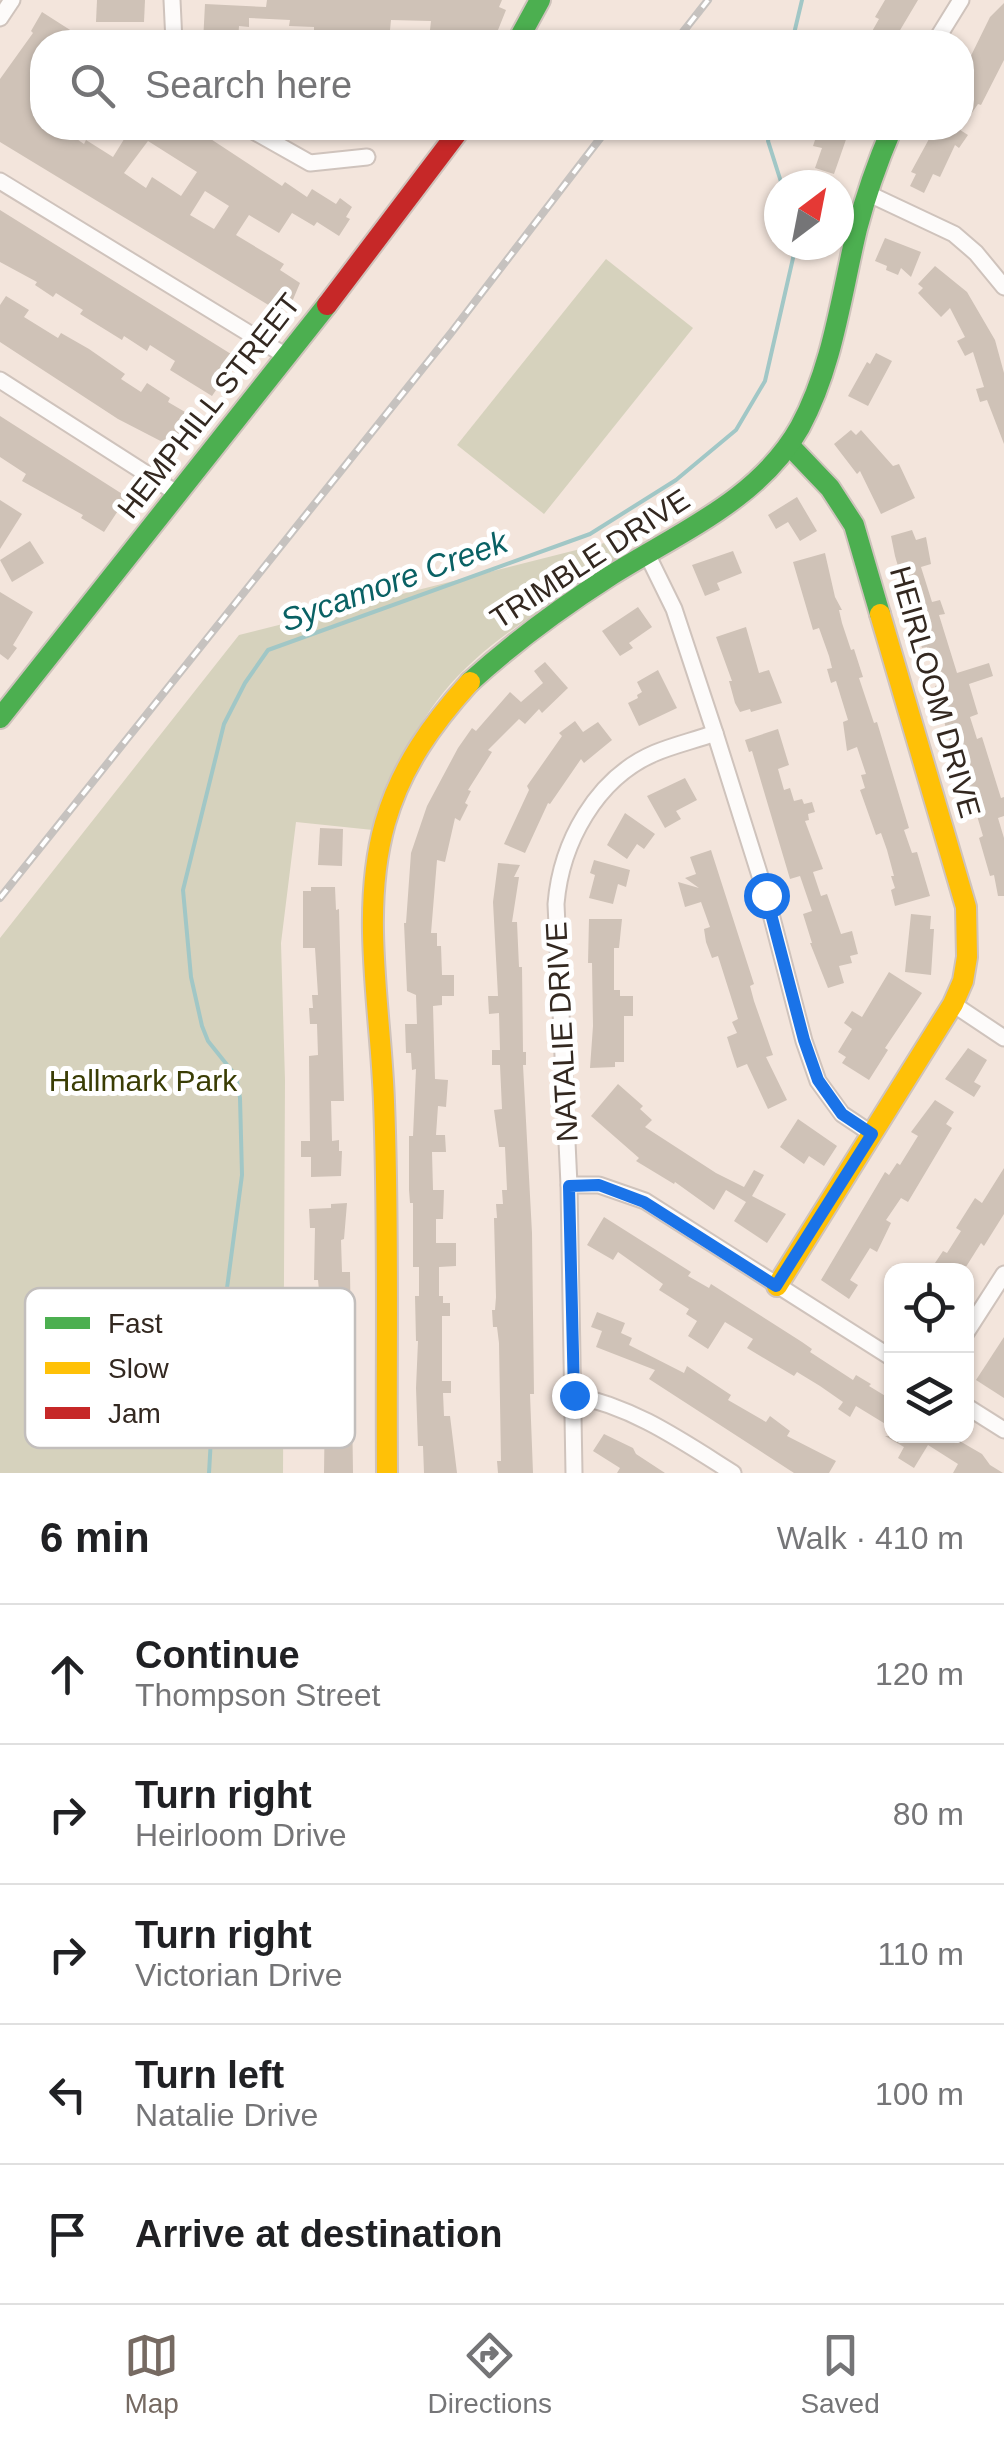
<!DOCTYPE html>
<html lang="en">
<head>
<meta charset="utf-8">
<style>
	:root { --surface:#fff; --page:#f6f6f6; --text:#202124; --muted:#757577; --line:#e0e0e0; --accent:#766a62 }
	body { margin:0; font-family:Helvetica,sans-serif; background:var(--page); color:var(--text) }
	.controls { position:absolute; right:30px; bottom:30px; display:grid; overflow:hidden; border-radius:20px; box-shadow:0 2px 8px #0004 }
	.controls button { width:90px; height:90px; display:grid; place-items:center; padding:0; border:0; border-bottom:2px solid var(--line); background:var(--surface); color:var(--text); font:50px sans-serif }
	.compass { position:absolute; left:764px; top:170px; width:90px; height:90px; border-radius:50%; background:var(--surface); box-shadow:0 2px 8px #0004; rotate:32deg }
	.stop { position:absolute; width:30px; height:30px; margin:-22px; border:8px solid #1a73e8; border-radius:50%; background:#fff }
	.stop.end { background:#1a73e8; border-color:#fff; box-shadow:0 2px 10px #0008 }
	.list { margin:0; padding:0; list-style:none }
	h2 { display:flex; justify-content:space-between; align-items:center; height:130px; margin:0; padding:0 40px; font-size:42px }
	h2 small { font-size:32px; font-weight:400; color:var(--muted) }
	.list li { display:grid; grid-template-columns:65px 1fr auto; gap:30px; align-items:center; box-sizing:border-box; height:140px; padding:0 40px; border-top:2px solid var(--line) }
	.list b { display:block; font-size:38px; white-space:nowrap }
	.list p { margin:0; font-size:32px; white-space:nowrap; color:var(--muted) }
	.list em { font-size:32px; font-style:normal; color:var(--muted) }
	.icon { flex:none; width:55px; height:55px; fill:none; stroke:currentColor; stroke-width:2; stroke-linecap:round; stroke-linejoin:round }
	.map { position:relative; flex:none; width:1004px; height:1473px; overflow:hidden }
	.search { position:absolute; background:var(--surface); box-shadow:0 2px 8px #0004; left:30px; right:30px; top:30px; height:110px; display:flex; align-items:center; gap:25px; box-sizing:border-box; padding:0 35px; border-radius:40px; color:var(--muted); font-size:38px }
	.sheet { height:830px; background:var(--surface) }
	nav { display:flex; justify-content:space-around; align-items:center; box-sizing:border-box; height:140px; border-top:2px solid var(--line); background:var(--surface); font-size:28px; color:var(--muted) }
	nav a { display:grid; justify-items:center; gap:5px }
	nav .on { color:var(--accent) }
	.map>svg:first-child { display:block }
	.green { fill:#d6d2bd }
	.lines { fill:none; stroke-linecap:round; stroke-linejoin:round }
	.stream { stroke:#a1c7c6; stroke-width:4 }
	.building { fill:#cfc2b7; fill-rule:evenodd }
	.street-casing { stroke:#cfc3bc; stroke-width:19 }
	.fast-casing { stroke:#cfc3bc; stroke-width:24 }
	.slow-casing { stroke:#cfc3bc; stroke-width:24 }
	.jam-casing { stroke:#cfc3bc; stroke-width:24 }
	.street { stroke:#fdfbfa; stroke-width:15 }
	.fast { stroke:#4caf50; stroke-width:20 }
	.slow { stroke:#ffc107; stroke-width:20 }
	.jam { stroke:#c62828; stroke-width:20 }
	.rail-casing { stroke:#c6c2bf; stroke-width:8 }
	.rail { stroke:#fff; stroke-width:4; stroke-dasharray:11; stroke-linecap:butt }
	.route { stroke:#1a73e8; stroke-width:12 }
	.labels { text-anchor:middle; stroke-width:10; stroke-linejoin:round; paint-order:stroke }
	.street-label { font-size:30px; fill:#332820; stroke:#fff }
	.park-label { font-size:30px; fill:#3a3d04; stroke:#fff }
	.water-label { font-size:32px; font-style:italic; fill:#096164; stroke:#fff }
	.key { fill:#fff; stroke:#c2bebc; stroke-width:2.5 }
	.key-label { font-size:28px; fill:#332820 }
</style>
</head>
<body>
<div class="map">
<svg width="1004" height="1473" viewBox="0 0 1004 1473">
	<rect width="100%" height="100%" fill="#f3e5dc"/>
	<g class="green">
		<path d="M606 259 693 328 544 514 457 445Z"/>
		<path d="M604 543 621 560C560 599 489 636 443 693 411 732 391 784 373 830L296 822 281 943 285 1080 283 1473H0V938L239 635Z"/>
	</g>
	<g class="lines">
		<g class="stream">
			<path d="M792 42 802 0"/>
			<path d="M771 128 768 141 782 185"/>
			<path d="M209 1473 214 1386 242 1175 240 1098 236 1076 208 1041 202 1026 191 977 183 890 224 724 245 683 268 650 590 534 676 480 736 430 765 381 796 245"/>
		</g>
	</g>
	<g class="building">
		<path d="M97 0H145L144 22H96Z"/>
		<path d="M267 0H502L499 7 506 10 494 40 476 33 430 30 431 21 391 20 390 30H364V35L314 32V27L289 26 290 20 249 18V27L239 26 238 42H203L205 4 266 7Z"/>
		<path d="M885 0H918L893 42H866L879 19 875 17Z"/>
		<path d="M1004 3V60L981 105 978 104 962 127V74L990 17Z"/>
		<path d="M42 12 78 35 74 42H42V101L36 113 42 117V128H61L84 144 86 140 113 157 131 128H182L190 133 194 128 282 186 285 182 307 197 312 189 336 204 340 198 352 207 346 217 350 219 339 236 317 222 314 226 292 213 279 233 249 215 236 235 284 264 280 270 300 283 289 309 284 306 280 312 0 142V79L33 33 31 31ZM148 141 197 172 181 196 152 177 146 188 124 173ZM205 191 229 206 214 229 190 215Z"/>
		<path d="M819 128H850L834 174 815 168 822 148 813 146Z"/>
		<path d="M935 128H957L968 135 959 148 955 145 940 177 933 174 924 193 910 186 916 174 911 172Z"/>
		<path d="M0 210 231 354 228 358 232 366 212 396 170 370 175 361 150 345 147 351 124 336 122 340 80 314 83 310 56 293 53 297 35 285 37 282 0 262Z"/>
		<path d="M885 238 921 252 911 277 901 268 898 275 886 270 887 266 875 261Z"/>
		<path d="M935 266 967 292 995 340 1004 373V444L987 400 980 402 976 389 984 387 973 352 965 356 957 341 965 337 950 308 941 317 918 293 923 288 918 284Z"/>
		<path d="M6 296 29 310 24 317 58 338 61 333 89 349 125 374 121 379 141 392 147 383 170 398 168 402 197 419 178 450 118 419 0 342V305Z"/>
		<path d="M876 353 892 361 868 406 848 396 867 362 870 364Z"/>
		<path d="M0 416 127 497 104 532 81 518 83 515 22 481 26 474 0 457Z"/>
		<path d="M851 430 856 435 861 430 893 466 899 464 915 498 881 514 860 471 857 474 834 444Z"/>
		<path d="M797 497 817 531 800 541 788 522 776 529 768 515Z"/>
		<path d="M0 500 22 514 0 549Z"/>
		<path d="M912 530 916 540 926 537 931 564 921 567 932 602 940 600 945 614 939 615 957 673 989 663 993 676 969 684 978 714 970 717 977 739 982 737 1001 798 1004 797V816L998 818 1004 838V896H998L994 875 990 876 979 838 983 836 957 748 952 750 948 736 935 686 939 685 927 647 922 648 895 556 891 536Z"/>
		<path d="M30 541 44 563 12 582 0 560Z"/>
		<path d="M733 551 742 573 717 583 720 590 705 596 692 565Z"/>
		<path d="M825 553 835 597 842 610H839L842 623 851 650 854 649 863 677 859 678 874 723 877 722 909 828 904 830 912 853 917 852 930 896 895 906 891 890 895 888 891 876H894L887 850 881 833 876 835 860 790 865 788 861 775 866 774 857 747 847 751 843 722 848 720 836 681 831 683 827 669 832 668 829 656 819 628 813 630 793 562Z"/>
		<path d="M0 592 33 612 13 645 17 648 8 660 0 654Z"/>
		<path d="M638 607 652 627 629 643 633 648 620 656 602 631Z"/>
		<path d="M746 627 759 673 769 670 782 703 751 712 750 709 740 712 735 703 729 681H732L716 637Z"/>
		<path d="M545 662 568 688 542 713 539 709 525 724 519 719 488 750 492 752 468 790 471 791 465 803 468 805 460 821 455 818 445 862 437 860 431 933H437V946H441L442 975H454V996H442V1005L433 1006 435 1079 448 1080 446 1107 438 1106 436 1135H445L446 1152H432L433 1190H444L443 1219H436V1243H456V1266L439 1267V1296H443V1303H450V1316H442V1381H451V1393H443L444 1416H450L457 1473H424L423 1446H418L416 1388 418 1341H416L415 1296H419V1267H413V1203H410L409 1190V1136H413L416 1069 412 1070 411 1053H406L405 1024H417L416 995 407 991 404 923H406L411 853 427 806 458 748 472 728 476 731 510 692 521 702 543 683 534 671Z"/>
		<path d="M658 670 677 708 639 726 628 703 638 698 637 695 642 692 637 682Z"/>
		<path d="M575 721 583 732 598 722 612 740 584 763 581 759 550 804 548 803 525 853 504 844 529 790 527 786 562 736 559 733Z"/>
		<path d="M778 729 789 765 778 769 784 790 790 788 794 801 802 799 804 804 812 802 815 812 808 814 809 820 805 821 823 869 813 872 821 896 827 894 841 934 852 931 858 954 850 956 852 963 839 966 844 983 828 988 810 943H812L803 914 812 911 800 876 790 879 752 751 749 752 745 740Z"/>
		<path d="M685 778 697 800 676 811 681 819 665 828 647 796Z"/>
		<path d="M625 813 655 834 644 849 637 844 627 859 607 845Z"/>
		<path d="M320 828 343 829 342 866 318 865Z"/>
		<path d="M711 850 754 984 750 986 754 1001 773 1055 766 1057 787 1100 768 1109 747 1064 737 1068 732 1053 727 1037 737 1033 732 1022 738 1019 718 956 712 958 706 942 704 929 710 927 701 902 685 907 678 882 699 888 685 878 696 874 690 857Z"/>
		<path d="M594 860 630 870 626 887 618 884 613 904 589 898 595 875 590 873Z"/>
		<path d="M498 863 520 865 514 877H519L512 922H517L519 967H522L523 1052H526V1065H523L532 1233 534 1394H530L533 1473H498L497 1461H501L499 1343 497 1327H493L492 1310H495L496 1297 494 1218H497L496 1204H503L502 1190H507L505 1147H499L494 1110 502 1109 500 1065H492V1050H500L499 1013 489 1014 488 996H498L493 902Z"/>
		<path d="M311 887H335L336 910 339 909 344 1101H331L332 1141 339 1140V1151H342L341 1176 311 1177V1157H301V1141H310L309 1056 318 1055 317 1024H310L309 1008H313L312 995H318L315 948H303V891H311Z"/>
		<path d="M911 914 931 916 930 929H934L931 975 905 972Z"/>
		<path d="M589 919H622L619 948H614V990H620V996H633V1016H624V1062H615V1067L590 1068 593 1026 592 963H588Z"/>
		<path d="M889 972 922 993 885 1048 888 1050 869 1080 842 1063 846 1057 838 1052 852 1029 844 1023 852 1011 862 1017Z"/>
		<path d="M968 1048 987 1060 974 1082 981 1086 974 1097 945 1079Z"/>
		<path d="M618 1084 643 1106 640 1109 652 1120 645 1127 716 1173 744 1187 754 1170 764 1175 752 1196 786 1214 767 1243 734 1221 746 1202 726 1190 714 1210 675 1182 674 1184 636 1161 639 1158 591 1116Z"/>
		<path d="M935 1100 954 1112 946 1124 952 1128 908 1202 901 1198 886 1220 891 1223 877 1252 870 1248 850 1280 858 1285 849 1299 821 1280 885 1172 889 1175 897 1163 900 1165 918 1136 911 1132Z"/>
		<path d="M798 1119 837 1146 824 1166 809 1156 804 1164 780 1147Z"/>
		<path d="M1004 1168V1214L984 1246 981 1243 964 1270H940L933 1266 943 1251 947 1253 961 1231 956 1228 975 1198 982 1203Z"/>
		<path d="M347 1203 344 1239 341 1240 342 1272H350L353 1473H324L326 1330H319V1290L318 1280H314L315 1228H310L309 1209 331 1208V1204Z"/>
		<path d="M604 1217 691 1272 688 1276 709 1288 711 1284 802 1342 812 1349 810 1352 853 1380 856 1375 871 1384 869 1386 892 1400V1428L856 1406 850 1417 838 1409 843 1402 820 1386 797 1372 794 1376 747 1348 753 1339 725 1322 708 1349 688 1336 697 1321 686 1314 689 1309 659 1290 663 1284 618 1252 613 1260 587 1245Z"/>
		<path d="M597 1312 625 1323 621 1333 632 1338 629 1345 684 1373 687 1366 731 1395 728 1400 766 1422 770 1416 790 1431 787 1436 836 1461 829 1473H794L649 1379 655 1370 596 1347 602 1331 591 1327Z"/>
		<path d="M1004 1337V1398L976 1380Z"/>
		<path d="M604 1434 633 1448 636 1454 665 1473H617L620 1468 593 1451Z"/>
		<path d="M885 1436H951L982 1454 990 1465 1003 1473H953L958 1464 928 1445 914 1468 898 1458 904 1447Z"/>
	</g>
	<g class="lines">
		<g class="street-casing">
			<g id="street">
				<path d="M172 0 174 42"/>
				<path d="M0 18 12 0"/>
				<path d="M935 42 961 0"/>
				<path d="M248 128 310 163 367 157"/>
				<path d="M0 181 286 356"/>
				<path d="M867 193 954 234 976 253 1004 287"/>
				<path d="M0 380 178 494"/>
				<path d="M647 554 674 609 715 733 766 895 804 1041 818 1081 842 1114 872 1134"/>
				<path d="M953 1004 1004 1038"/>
				<path d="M569 1185H599L645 1201 892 1358"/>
				<path d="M966 1333 1004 1274"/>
				<path d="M573 1395C634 1407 682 1441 733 1473"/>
				<path d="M966 1406 1004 1430"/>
				<path d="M574 1473 569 1185 556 904C561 843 596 778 655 753 674 745 696 740 715 733"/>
			</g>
		</g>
		<g class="fast-casing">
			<g id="fast">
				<path d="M517 42 540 0"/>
				<path d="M789 445 830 488 854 525 880 614"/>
				<path d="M470 682C514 642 560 608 610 576 678 533 759 500 800 427 833 366 841 296 857 229 866 194 878 161 892 128"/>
				<path d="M0 718 327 305"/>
			</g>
		</g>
		<g class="slow-casing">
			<g id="slow">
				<path d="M777 1286 953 1004 963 981 967 957 966 907 880 614"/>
				<path d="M387 1473C386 1349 389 1226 384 1102 381 1011 360 912 385 823 401 767 432 724 470 682"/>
			</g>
		</g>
		<g class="jam-casing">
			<path id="jam" d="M327 305 461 128"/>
		</g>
		<use href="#street" class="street"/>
		<use href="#fast" class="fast"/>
		<use href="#slow" class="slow"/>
		<use href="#jam" class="jam"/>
		<g class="rail-casing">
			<g id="rail">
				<path d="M675 42 708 0"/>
				<path d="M0 898 451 333 608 128"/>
			</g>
		</g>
		<use href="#rail" class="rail"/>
	</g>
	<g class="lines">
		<path class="route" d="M574 1395 569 1186 599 1185 644 1202 776 1286 872 1134 842 1114 818 1080 804 1040 766 895"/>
	</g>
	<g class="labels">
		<g class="street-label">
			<text transform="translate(209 406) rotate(-52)" y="10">HEMPHILL STREET</text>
			<text transform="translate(590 559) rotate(-33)" y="10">TRIMBLE DRIVE</text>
			<text transform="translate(935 692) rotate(74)" y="10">HEIRLOOM DRIVE</text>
			<text transform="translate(562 1032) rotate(-93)" y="10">NATALIE DRIVE</text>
		</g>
		<g class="park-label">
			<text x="143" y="1091">Hallmark Park</text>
		</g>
		<g class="water-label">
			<text transform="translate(394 581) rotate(-20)" y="11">Sycamore Creek</text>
		</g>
	</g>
	<rect x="25" y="1288" width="330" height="160" rx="15" class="key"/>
	<rect x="45" y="1317" width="45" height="12" fill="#4caf50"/>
	<rect x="45" y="1362" width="45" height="12" fill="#ffc107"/>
	<rect x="45" y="1407" width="45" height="12" fill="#c62828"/>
	<g class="key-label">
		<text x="108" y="1333">Fast</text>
		<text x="108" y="1378">Slow</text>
		<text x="108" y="1423">Jam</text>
	</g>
</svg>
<div class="controls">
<button><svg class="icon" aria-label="locate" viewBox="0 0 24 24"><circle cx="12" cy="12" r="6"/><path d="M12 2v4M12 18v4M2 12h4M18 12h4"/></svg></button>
<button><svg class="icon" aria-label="layers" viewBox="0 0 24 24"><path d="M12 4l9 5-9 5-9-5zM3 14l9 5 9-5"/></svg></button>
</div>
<svg class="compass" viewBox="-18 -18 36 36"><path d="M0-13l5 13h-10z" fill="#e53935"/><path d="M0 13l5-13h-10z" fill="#757577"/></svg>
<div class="stop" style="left:766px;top:895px"></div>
<div class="stop end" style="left:574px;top:1395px"></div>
<div class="search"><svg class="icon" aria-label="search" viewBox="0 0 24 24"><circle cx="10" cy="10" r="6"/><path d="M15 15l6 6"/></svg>Search here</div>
</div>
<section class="sheet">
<h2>6 min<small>Walk · 410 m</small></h2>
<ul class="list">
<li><svg class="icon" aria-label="ahead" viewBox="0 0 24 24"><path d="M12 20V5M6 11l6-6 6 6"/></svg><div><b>Continue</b><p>Thompson Street</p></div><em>120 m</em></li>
<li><svg class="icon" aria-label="right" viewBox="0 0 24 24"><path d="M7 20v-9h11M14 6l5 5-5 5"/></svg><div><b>Turn right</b><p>Heirloom Drive</p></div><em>80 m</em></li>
<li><svg class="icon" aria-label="right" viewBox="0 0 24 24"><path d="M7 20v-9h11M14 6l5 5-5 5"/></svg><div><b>Turn right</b><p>Victorian Drive</p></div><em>110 m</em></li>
<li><svg class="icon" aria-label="left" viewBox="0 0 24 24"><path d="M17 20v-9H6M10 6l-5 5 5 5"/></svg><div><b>Turn left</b><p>Natalie Drive</p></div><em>100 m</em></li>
<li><svg class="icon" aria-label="arrive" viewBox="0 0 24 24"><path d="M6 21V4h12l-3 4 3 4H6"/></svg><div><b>Arrive at destination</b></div></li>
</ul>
</section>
<nav>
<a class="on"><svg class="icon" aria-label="map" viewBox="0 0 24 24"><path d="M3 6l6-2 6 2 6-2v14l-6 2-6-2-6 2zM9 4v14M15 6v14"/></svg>Map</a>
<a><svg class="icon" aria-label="directions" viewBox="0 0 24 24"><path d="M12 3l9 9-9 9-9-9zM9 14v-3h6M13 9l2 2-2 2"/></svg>Directions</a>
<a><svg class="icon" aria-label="saved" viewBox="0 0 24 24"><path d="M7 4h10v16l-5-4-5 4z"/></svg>Saved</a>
</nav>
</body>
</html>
